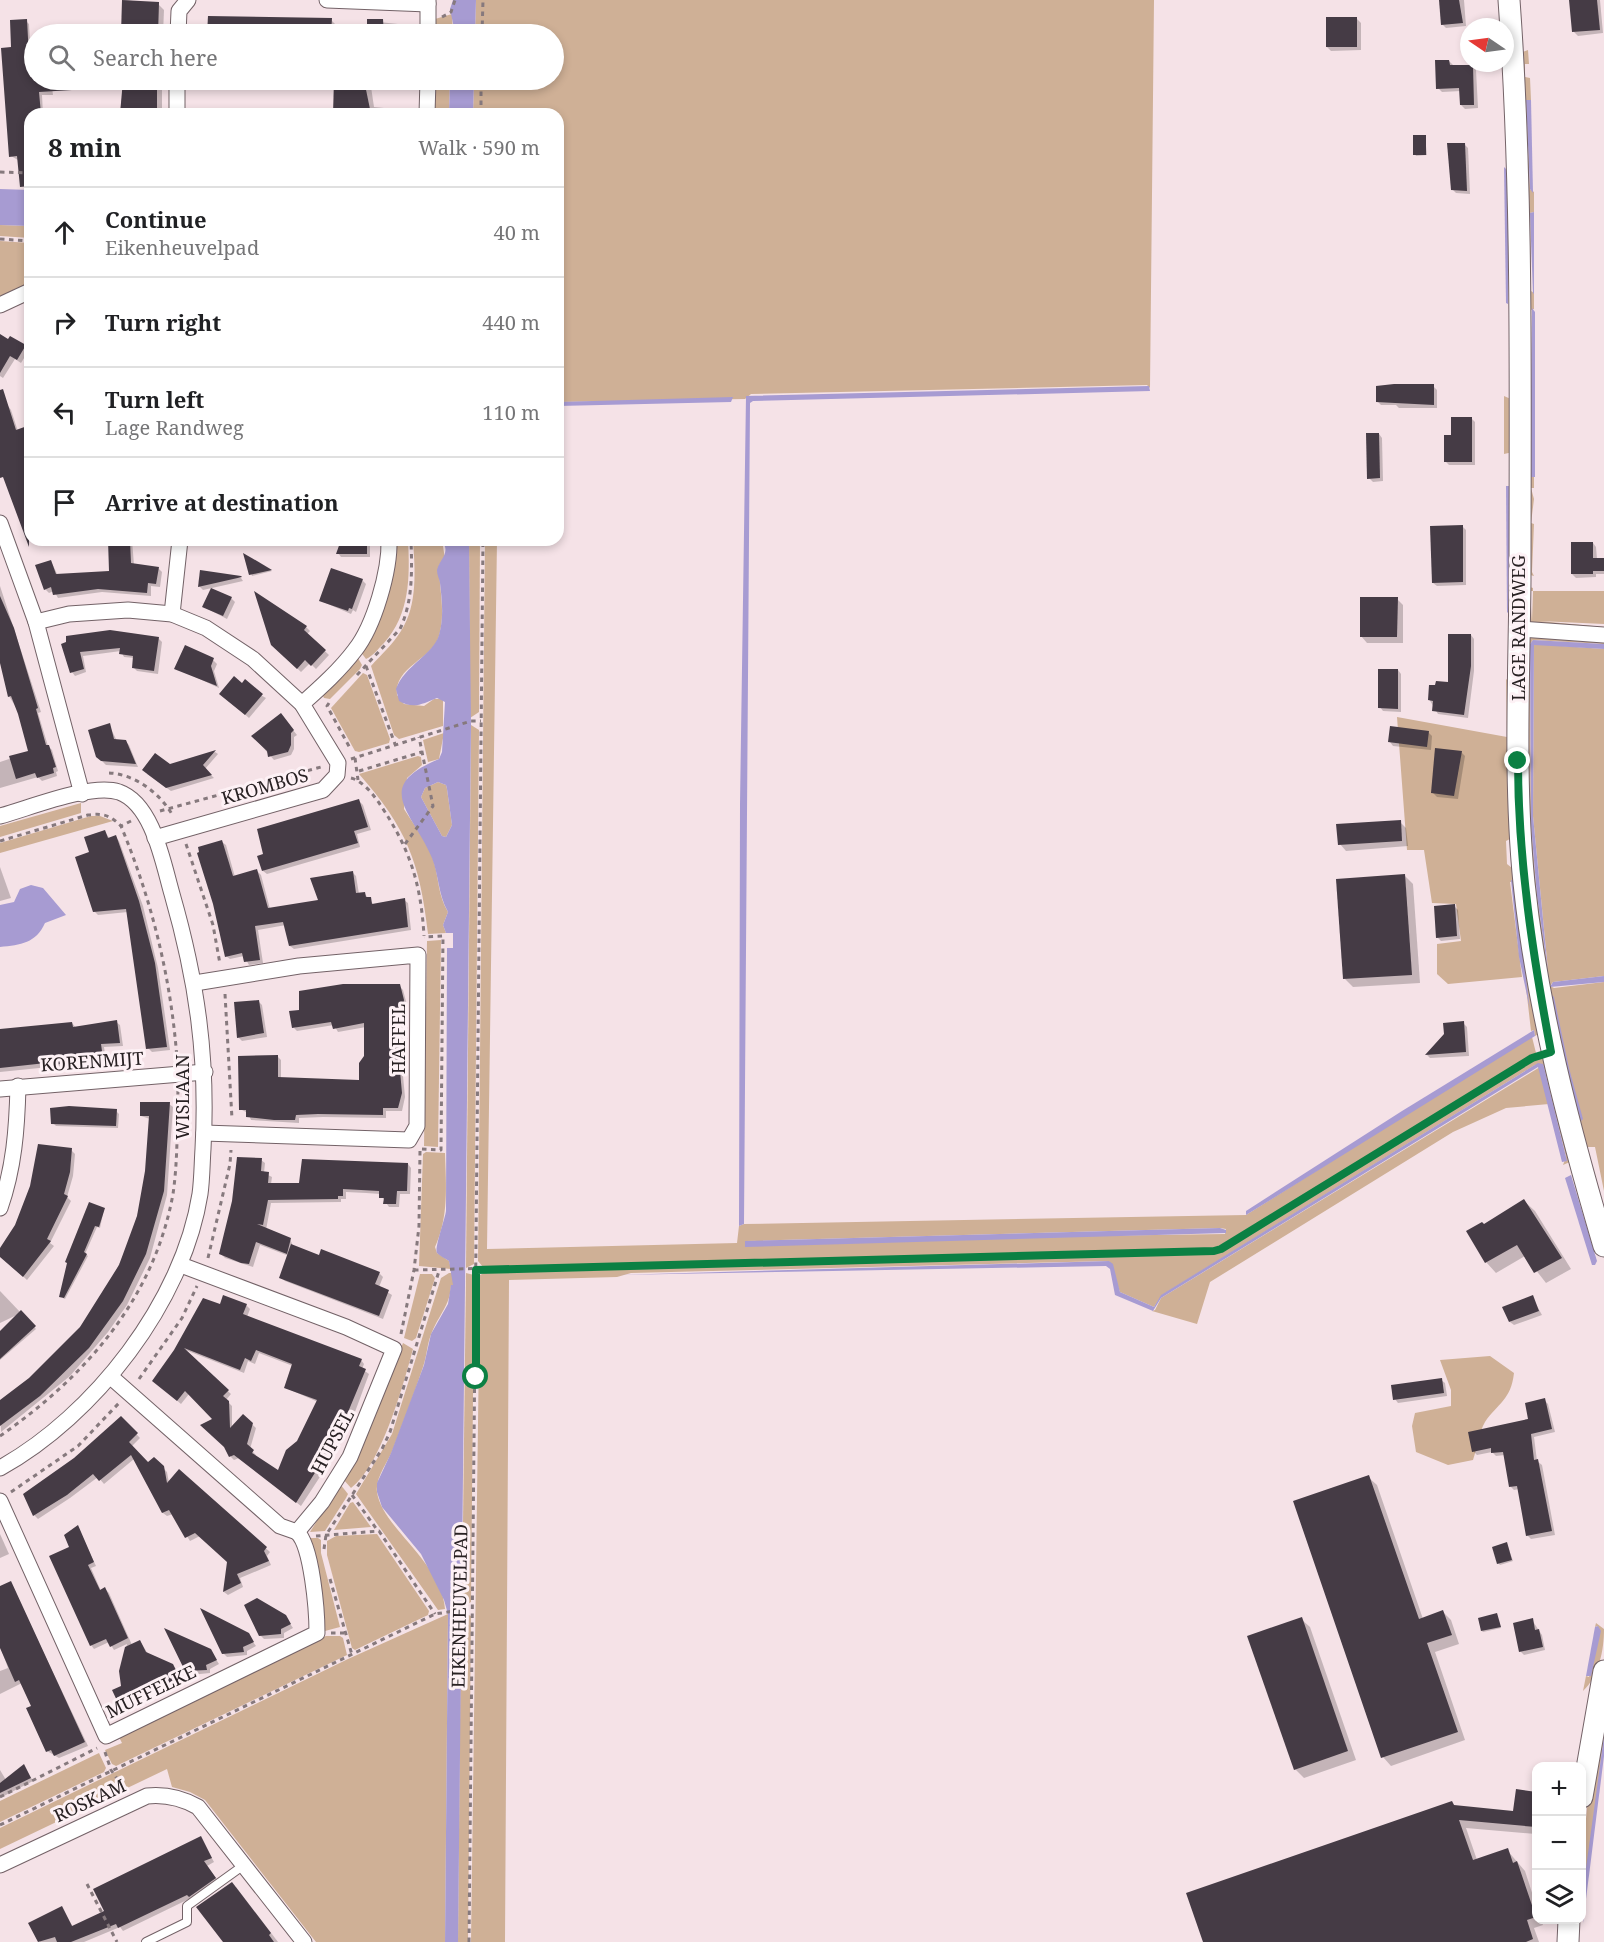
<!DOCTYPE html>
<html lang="en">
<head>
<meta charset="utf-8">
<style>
	:root { --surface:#fff; --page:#f2f2f2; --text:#202124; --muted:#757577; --line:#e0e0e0 }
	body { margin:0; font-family:"Noto Serif",serif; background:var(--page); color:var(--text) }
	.controls { position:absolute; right:18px; bottom:18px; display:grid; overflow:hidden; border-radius:12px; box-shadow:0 3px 9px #0003 }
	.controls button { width:54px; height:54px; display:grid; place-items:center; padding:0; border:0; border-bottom:2px solid var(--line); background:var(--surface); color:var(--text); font:30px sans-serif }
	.compass { position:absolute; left:1460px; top:18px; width:54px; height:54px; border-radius:50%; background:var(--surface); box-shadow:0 3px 9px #0003; rotate:283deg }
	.stop { position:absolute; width:18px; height:18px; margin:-14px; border:4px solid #0b8043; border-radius:50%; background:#fff }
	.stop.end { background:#0b8043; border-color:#fff; box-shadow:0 2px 6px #0008 }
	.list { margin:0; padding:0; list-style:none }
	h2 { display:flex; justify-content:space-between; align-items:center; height:78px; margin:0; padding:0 24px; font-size:26px }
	h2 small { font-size:20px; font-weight:400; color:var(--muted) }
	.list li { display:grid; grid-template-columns:39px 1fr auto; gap:18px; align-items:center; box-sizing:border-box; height:90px; padding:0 24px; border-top:2px solid var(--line) }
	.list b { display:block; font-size:22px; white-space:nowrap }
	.list p { margin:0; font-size:20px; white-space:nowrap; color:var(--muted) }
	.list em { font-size:20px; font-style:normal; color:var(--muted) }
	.icon { flex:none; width:33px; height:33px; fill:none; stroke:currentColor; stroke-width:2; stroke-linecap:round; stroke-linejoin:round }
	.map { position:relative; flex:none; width:1604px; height:1942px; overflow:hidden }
	.search { position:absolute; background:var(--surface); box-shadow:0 3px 9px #0003; left:24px; top:24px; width:540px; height:66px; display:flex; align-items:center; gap:15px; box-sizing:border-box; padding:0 21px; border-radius:33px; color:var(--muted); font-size:22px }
	.panel { position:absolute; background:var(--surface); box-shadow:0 3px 9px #0003; left:24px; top:108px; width:540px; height:438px; border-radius:18px }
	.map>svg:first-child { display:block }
	.green { fill:#cfb096; fill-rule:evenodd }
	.water { fill:#a79bd2; fill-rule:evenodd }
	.shadow { fill:#0003; fill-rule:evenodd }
	.building { fill:#453b45; fill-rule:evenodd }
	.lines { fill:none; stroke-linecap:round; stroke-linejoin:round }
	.lane-casing { stroke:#736267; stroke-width:10 }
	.street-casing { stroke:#736267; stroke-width:17 }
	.secondary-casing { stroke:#736267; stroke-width:23 }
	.path { stroke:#86797d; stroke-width:3; stroke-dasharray:4.5 4.5; stroke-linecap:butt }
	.lane { stroke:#fff; stroke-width:8 }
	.street { stroke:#fff; stroke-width:15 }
	.secondary { stroke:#fff; stroke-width:21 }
	.route { stroke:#0b8043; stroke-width:8 }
	.labels { text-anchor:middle; stroke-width:6; stroke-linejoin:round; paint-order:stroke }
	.street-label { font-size:18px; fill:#282123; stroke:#fdf1f5 }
</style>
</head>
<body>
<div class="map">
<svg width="1604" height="1942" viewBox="0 0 1604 1942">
	<rect width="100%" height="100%" fill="#f5e2e7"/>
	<g class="green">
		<path d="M476 0H1154L1150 388 1147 385 751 394 745 399 558 402V114H473L474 80H554V34H475Z"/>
		<path d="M452 14 453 34H434L435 19Z"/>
		<path d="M1528 50 1529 64H1525V77L1530 78 1531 100H1526L1530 189 1534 192V212L1530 213 1531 291 1534 293V309L1531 310 1530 477H1534V488H1531L1534 499 1531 523 1534 524 1532 572 1534 576 1530 575 1520 53Z"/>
		<path d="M433 80H450L449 114H433Z"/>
		<path d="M0 225 30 226V238L0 236Z"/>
		<path d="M0 241 30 243V285L0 298Z"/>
		<path d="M1504 396 1513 400V452L1504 454Z"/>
		<path d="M395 540H408C410 577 410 614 384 643 378 649 373 656 366 659L360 651Z"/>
		<path d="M413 540H442L445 559 439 565C439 588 446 613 439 636 432 660 394 666 397 695L404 704 424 706 434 699H443V726L399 739 394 735 371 666C381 655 393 644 401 631 418 605 415 569 413 540Z"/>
		<path d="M469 540H480L479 712 470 718Z"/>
		<path d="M485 540H497L487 1249 737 1243 739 1226 744 1224 1246 1215 1521 1042 1532 1037 1536 1053 1214 1249 483 1267 478 1261ZM1220 1228 1226 1229 1225 1234 745 1241Z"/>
		<path d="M1530 587 1533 588V591H1530L1532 621 1533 591H1604V624L1539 621 1604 627V632L1528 624Z"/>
		<path d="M1532 637 1604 639V644L1533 640 1530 644 1531 825 1537 896 1548 970 1533 816 1534 644 1604 649V976L1553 982 1550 986 1554 988 1604 982V1191L1595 1147H1587L1551 1021 1528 847V640Z"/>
		<path d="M358 658 362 665 360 669 330 699 324 698 322 694Z"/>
		<path d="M363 673 367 675 390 739 389 743 359 752 355 751 331 708Z"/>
		<path d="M1506 679 1512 684 1510 839 1506 841 1507 864 1517 872 1540 1033 1535 1036 1534 1030 1531 1031 1514 882H1510L1522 977 1448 984 1437 974V944L1461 941 1456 904 1432 903 1424 850H1407L1397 717 1507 737Z"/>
		<path d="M471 725 479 730 474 1264 466 1268Z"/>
		<path d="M444 733 439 759 428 762 423 740Z"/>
		<path d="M418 756 421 757 422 765 407 778 404 809C415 827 428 841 434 862 439 880 438 895 448 912L443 925 446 933 428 934C420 863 407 828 359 774Z"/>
		<path d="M438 782 446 785 447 789 452 825 446 837 442 836 421 797 425 788Z"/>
		<path d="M81 803V813L0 837V826Z"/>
		<path d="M91 816H100L113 821 0 853V843Z"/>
		<path d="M441 940 438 1147 424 1146 427 941Z"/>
		<path d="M1537 1058 1546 1059 1572 1161 1563 1165 1566 1157 1544 1067 1542 1064 1535 1065 1162 1295 1154 1307 1120 1292 1109 1261 631 1273 617 1277 509 1280 505 1942H471L480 1275 488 1271 1215 1253Z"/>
		<path d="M1540 1067 1549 1104 1506 1108 1453 1132 1210 1282 1197 1324 1152 1311 1155 1310 1161 1298Z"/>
		<path d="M426 1152 445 1153C446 1186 449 1216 435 1247L437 1253 449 1261 451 1269 419 1266 423 1154Z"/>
		<path d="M449 1273H453V1286H451C450 1305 439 1315 432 1332 427 1343 427 1356 423 1367 414 1395 403 1422 393 1449 388 1462 375 1478 377 1492 382 1528 442 1562 445 1609L438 1610 356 1494 392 1434 441 1278Z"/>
		<path d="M466 1273 474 1275V1297L471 1602 462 1607Z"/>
		<path d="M420 1274H432L435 1278 416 1338 412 1341 404 1338Z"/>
		<path d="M403 1343 413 1349C403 1386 381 1466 351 1488L343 1479 373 1420Z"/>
		<path d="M1490 1356 1514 1373C1511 1400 1498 1403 1485 1422 1479 1432 1477 1449 1473 1460L1448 1465 1416 1452 1412 1426 1415 1413 1451 1406V1390L1440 1360Z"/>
		<path d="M340 1484 348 1494 346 1498 325 1531 310 1532Z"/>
		<path d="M353 1502 371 1527 334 1530 350 1503Z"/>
		<path d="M377 1534 429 1611 428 1615 355 1650 352 1648 327 1555V1541L336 1536Z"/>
		<path d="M309 1538H318L321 1540V1553L340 1627 325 1631Z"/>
		<path d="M461 1612 471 1616 468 1942H458Z"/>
		<path d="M448 1614 445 1942H316L205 1800 190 1792 172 1787 167 1769 0 1849V1828L348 1659Z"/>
		<path d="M1596 1623 1604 1629C1604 1650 1599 1676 1583 1691L1586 1676 1589 1677 1598 1626 1595 1627Z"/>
		<path d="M326 1636H340L343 1638 347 1655 116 1766 112 1764 105 1750 122 1743 119 1737Z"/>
		<path d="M1604 1703V1736L1582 1915C1581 1842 1589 1775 1604 1703Z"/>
		<path d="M99 1753 106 1768 104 1772 0 1822V1801Z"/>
	</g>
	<g class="water">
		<path d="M453 0H476L475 34H453L454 28 450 9Z"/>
		<path d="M450 80H474L473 114H449Z"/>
		<path d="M1526 100H1531L1533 193 1530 189Z"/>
		<path d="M1504 167 1508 171V304L1506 303Z"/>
		<path d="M0 189 30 190V226L0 225Z"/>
		<path d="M1534 212V293L1533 294 1530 213Z"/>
		<path d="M1532 308 1535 312V477H1530Z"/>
		<path d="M1149 386 1150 391 753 401 750 403 744 1224 739 1226 740 805 746 396Z"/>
		<path d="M733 397 731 402 558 406V402Z"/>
		<path d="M1506 486H1510L1508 613 1507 612Z"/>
		<path d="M442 540H469L471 725 458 1942H445L448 1614 444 1600 421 1554 382 1507 377 1492V1483L391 1453 424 1365 431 1334 448 1304 451 1285H453L449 1261C446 1259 440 1256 437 1253 434 1249 445 1219 446 1211L447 948H453V933H446L443 925 448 912C438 894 439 876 432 858 413 812 371 787 439 759L442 752 445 702 437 698C424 703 414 710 399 701L396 689C405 665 433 655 439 635 444 618 442 600 440 583 439 578 437 575 437 570 440 558 451 554 442 540ZM438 782 446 785 447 789 452 825 446 837 442 836 421 797 425 788Z"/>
		<path d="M1533 640 1604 644V649L1534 645 1533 816 1548 971 1537 896 1531 825 1530 644Z"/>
		<path d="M1511 880 1514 881 1530 1010 1519 957Z"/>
		<path d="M31 885 43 888 66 915 45 923C36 943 21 945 0 947V905L14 902 20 889Z"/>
		<path d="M1604 976V982L1550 987 1553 982Z"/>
		<path d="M1551 994 1554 997 1569 1068 1583 1119 1581 1121 1565 1067Z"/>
		<path d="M1534 1030 1535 1036 1246 1215V1211L1402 1111Z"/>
		<path d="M1538 1063 1543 1064 1544 1067 1567 1161 1562 1162 1538 1067 1161 1298 1153 1311 1115 1295 1110 1269 1106 1266 616 1275 1109 1261 1113 1264 1120 1292 1154 1307 1161 1295Z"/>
		<path d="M1571 1175 1597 1261 1595 1265H1592L1565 1178Z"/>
		<path d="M1220 1228 1226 1230V1233L745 1247V1241Z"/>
		<path d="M1598 1626 1601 1631 1591 1676H1586L1595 1627Z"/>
		<path d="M1604 1736V1756L1583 1923V1890Z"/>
	</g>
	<g class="shadow">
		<path d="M124 0 158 4 164 10 163 34H121Z"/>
		<path d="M1441 0H1464L1466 26 1446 28 1442 24Z"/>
		<path d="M1571 0H1600L1603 33 1578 36 1574 32Z"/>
		<path d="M209 17 331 20 338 27V34H209Z"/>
		<path d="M1357 19 1361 23V50L1331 51 1327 47Z"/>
		<path d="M26 21 29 24 32 78 51 80 53 95H42L43 114H30V167L11 156 13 48Z"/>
		<path d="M369 21 398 24 406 34H369Z"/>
		<path d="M1449 61 1453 65 1472 66 1476 70 1478 108 1465 109 1461 105V91L1442 92 1438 88Z"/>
		<path d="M124 80H162V114H120Z"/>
		<path d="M331 80H370L374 107 404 110 408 114H190V111L335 114V87Z"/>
		<path d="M1425 137 1427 155 1416 156 1415 154Z"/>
		<path d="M1464 144 1468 148 1470 194 1456 193 1452 189Z"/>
		<path d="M0 336 29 350 21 363 15 359 3 378 0 376Z"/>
		<path d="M1433 386 1437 390V408H1399L1396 405H1381L1377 401Z"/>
		<path d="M8 406 11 410 30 468 7 472 0 461V409Z"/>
		<path d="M1471 418 1475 422V465H1449L1445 461 1452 437Z"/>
		<path d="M1379 434 1382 438 1383 481 1373 482 1369 478Z"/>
		<path d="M30 485V528L26 529 8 486Z"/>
		<path d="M1462 526 1466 530V585L1437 586 1433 583Z"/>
		<path d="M110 540H132L134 565 158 568 162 572 160 587 151 586V596L102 592 58 598 54 591 49 593 45 589 51 561 58 576 110 572Z"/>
		<path d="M335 540H370V557H341L338 553 340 547Z"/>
		<path d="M1593 543 1596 547 1597 559 1604 560V574H1596V577L1576 578 1572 574Z"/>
		<path d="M245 556 272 571 252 576Z"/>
		<path d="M201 571 241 578 243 581 203 590 199 586Z"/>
		<path d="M362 580 366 584 356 612 353 610 351 614 321 601Z"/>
		<path d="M0 586 41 712 38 713 48 746 52 750 58 771 56 772 57 776 42 781 38 777 0 788V762L30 752 20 714 9 696 0 661Z"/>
		<path d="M257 595 306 627 310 631 307 634 329 655 316 669 310 663 301 672 273 645Z"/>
		<path d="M231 598 235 602 227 619 204 607Z"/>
		<path d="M1397 599 1403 605V643H1367L1361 636Z"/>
		<path d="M1471 635 1474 639V671L1468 718 1438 714 1429 699 1450 684Z"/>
		<path d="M158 638 162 642 158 674 137 671 133 667 135 658 124 657 121 651 83 656 86 672 75 676 72 672 63 645Z"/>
		<path d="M213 660 217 664 214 671 219 688 176 668Z"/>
		<path d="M1398 670 1401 674V712L1383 711 1380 707Z"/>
		<path d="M242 685 266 698 249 718 225 697Z"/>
		<path d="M284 719 297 735 294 737V749L291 755 274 760 253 736Z"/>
		<path d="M109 725 117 741H125L129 745 138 767 106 765 97 756Z"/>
		<path d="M1428 732 1432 736 1431 750 1393 746 1390 742Z"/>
		<path d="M215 752 218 754 205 769 214 778 171 791 147 774Z"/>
		<path d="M1461 752 1465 756 1458 799 1437 797 1433 793Z"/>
		<path d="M359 801 363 805 371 830 357 834 360 847 267 874 263 871Z"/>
		<path d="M1400 822 1406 828 1408 846 1346 851 1340 844Z"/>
		<path d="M105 832 110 839 116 837 119 841 143 906 158 968 170 1050 152 1052 148 1048 128 912 98 915 94 911Z"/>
		<path d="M222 842 226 845 235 877 257 871 261 875 270 909 320 901 353 873 356 876 359 894 364 893 374 905 404 900 408 903 411 930 294 949 290 946 286 925 258 930 263 963 249 965 244 956 230 959 226 956Z"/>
		<path d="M0 867 11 898 0 901Z"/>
		<path d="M1404 875 1413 884 1420 983 1353 987 1345 979Z"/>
		<path d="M1454 906 1458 910 1460 939 1441 941 1437 937Z"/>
		<path d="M399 986 403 990 407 1005 402 1035 406 1050 402 1065 405 1097 402 1111H386V1118L323 1117 299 1118V1123L251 1120 248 1113 240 1109 277 1056 281 1060V1079L360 1081 365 1057 366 1027 338 1032 334 1025 297 1031 294 1028Z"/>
		<path d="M259 1002 262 1005 267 1037 242 1041 238 1037Z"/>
		<path d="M116 1022 120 1025 123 1046 104 1047 106 1061 51 1069 49 1067 0 1072V1039L72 1023 76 1028Z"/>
		<path d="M1463 1023 1467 1027 1469 1056 1430 1058 1427 1055 1446 1034Z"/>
		<path d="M169 1104 173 1107 167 1195 150 1258 127 1305 108 1332 70 1376 1 1432 0 1402 30 1379 81 1328 106 1292 130 1241 145 1188 150 1119 141 1116Z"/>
		<path d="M116 1111 119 1114 118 1128 56 1126 53 1123Z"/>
		<path d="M71 1150 75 1154 73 1176 67 1197 71 1201 50 1243 54 1246 27 1280 0 1255V1251Z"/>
		<path d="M261 1160 265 1163 264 1173 272 1177 271 1184 301 1185 408 1164 411 1168 410 1194H400L399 1207H389L380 1194 366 1193 346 1192V1199H341V1202L271 1203 266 1230 290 1239 293 1246 320 1257 379 1273 383 1277 379 1287 392 1295 383 1319 285 1281 281 1278 289 1256 260 1245 253 1267 225 1258 221 1254Z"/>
		<path d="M1524 1201 1535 1211 1571 1269 1546 1283 1525 1256 1496 1273 1486 1262 1484 1226Z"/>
		<path d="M104 1209 100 1228 97 1227 85 1254 88 1256 65 1299 63 1298 69 1263Z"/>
		<path d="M0 1291 21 1313 0 1323Z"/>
		<path d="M1532 1297 1542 1315 1514 1325 1510 1322Z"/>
		<path d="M246 1305 250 1309 247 1317 361 1360 364 1364 362 1369 369 1374 352 1420 327 1466 301 1506 239 1458 234 1460 231 1457 215 1419 189 1394 181 1404 154 1381 220 1306ZM183 1349 244 1373 248 1361 255 1364 259 1353 293 1366 286 1388 318 1402 298 1442 278 1472 255 1456 256 1455 250 1449 256 1428 243 1416 232 1427V1406L226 1400 231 1394Z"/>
		<path d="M25 1317 36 1329 0 1360V1337Z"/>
		<path d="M1441 1380 1445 1383 1447 1396 1398 1403 1395 1399Z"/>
		<path d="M1544 1400 1548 1404 1555 1432 1534 1437 1537 1461 1542 1465 1555 1535 1531 1539 1527 1535 1519 1489 1514 1490 1511 1487 1505 1455 1496 1456 1492 1452 1477 1455 1473 1451 1530 1420Z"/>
		<path d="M121 1418 140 1438 131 1447 148 1464 154 1459 167 1472 169 1483 179 1471 270 1552 267 1556 271 1565 240 1578 243 1587 228 1595 224 1592 229 1562 200 1536 190 1541 173 1514 167 1516 163 1513 134 1459 104 1484 98 1477 70 1498 38 1519 34 1515 75 1459Z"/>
		<path d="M1368 1477 1377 1485 1423 1619 1443 1612 1451 1620 1459 1644 1435 1652 1465 1740 1391 1766 1383 1757Z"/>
		<path d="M78 1527 96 1566 91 1568 101 1591 105 1589 109 1593 132 1645 140 1641 148 1654 172 1665 182 1682 173 1687V1691L153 1693 139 1708 135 1705 125 1710 121 1706V1671L127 1644 114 1650 109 1642 94 1649 91 1645 71 1547Z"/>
		<path d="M0 1534 9 1554 0 1558Z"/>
		<path d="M1507 1544 1513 1561 1500 1565 1498 1563Z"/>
		<path d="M22 1607 88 1746 59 1758 47 1751 33 1706 22 1683 0 1694V1671L8 1668 0 1646V1618Z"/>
		<path d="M1497 1615 1501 1628 1483 1632 1482 1631Z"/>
		<path d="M285 1616 293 1628 284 1633V1638L264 1639 260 1635Z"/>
		<path d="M1301 1619 1310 1627 1356 1760 1304 1778 1295 1769Z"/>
		<path d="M1532 1620 1542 1635 1545 1650 1524 1655 1520 1651Z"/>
		<path d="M248 1635 256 1646 247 1651V1655L227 1657 223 1653Z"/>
		<path d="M210 1650 219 1664 210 1669V1673L190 1675 186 1671Z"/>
		<path d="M24 1766 33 1781 0 1798V1770L6 1780Z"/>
		<path d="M1517 1790 1536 1792V1834L1466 1828 1477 1860 1507 1850 1525 1871 1536 1905V1920H1541L1543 1925 1534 1928 1539 1942H1204L1452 1803 1455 1806 1514 1813Z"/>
		<path d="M201 1838 214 1862 207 1866 219 1882 194 1900 191 1898 123 1931 120 1927 84 1942H40L30 1924 62 1908 73 1927 106 1912Z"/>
		<path d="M236 1887 278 1942H224Z"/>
	</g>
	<g class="building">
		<path d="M122 0 159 2 158 34H121Z"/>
		<path d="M1439 0H1459L1463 23 1441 25Z"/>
		<path d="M1569 0H1597L1600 30 1572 32Z"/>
		<path d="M208 16 332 18 331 34H207Z"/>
		<rect x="1326" y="17" width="31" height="30"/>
		<path d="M27 19 30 77 34 76V80H72V90L39 92 41 114H30V186L20 187 17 156 9 157 1 48 11 47 10 20Z"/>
		<path d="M367 19H383L384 34H367Z"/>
		<path d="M1435 60H1449L1450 65H1473L1474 105H1460L1459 88 1436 89Z"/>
		<path d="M123 80H157V114H120Z"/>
		<path d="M334 80H364L371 114H333Z"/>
		<rect x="1413" y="135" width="13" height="20"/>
		<path d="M1447 143H1465L1467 191 1451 190Z"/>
		<path d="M0 334 8 339 10 336 26 345 17 360 10 356 0 373Z"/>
		<path d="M1394 384H1434V405L1376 402V386Z"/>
		<path d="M3 389 16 430 30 425 29 547 3 477 0 478V390Z"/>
		<path d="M1451 417H1472V462H1444V435H1451Z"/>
		<path d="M1366 433H1379L1380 478 1367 479Z"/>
		<path d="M1463 525V582L1432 583 1430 526Z"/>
		<path d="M108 540H130L131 563 159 567 156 584 148 583 147 593 98 589 53 595 51 587 44 590 35 565 51 560 56 574 109 571Z"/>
		<path d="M341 540H367V554H336Z"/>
		<path d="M1571 542H1593V558H1604V571H1593V574H1571Z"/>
		<path d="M243 553 257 561 272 570 249 575Z"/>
		<path d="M331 568 363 579 352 609 349 608 348 611 319 601Z"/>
		<path d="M200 570 241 576 242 577 198 587Z"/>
		<path d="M211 588 232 597 223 616 202 607Z"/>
		<path d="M254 591 307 626 304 630 326 650 311 666 305 660 297 669 271 645Z"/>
		<path d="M0 596 14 628 38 708 36 709 46 745H49L56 767 53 768 54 773 37 778 35 773 16 779 9 756 28 751 18 714 11 696 8 697 0 663Z"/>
		<path d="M1360 597H1398L1397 637H1360Z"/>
		<path d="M110 630 159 637 154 671 132 668 133 656 119 654 120 648 80 652 84 669 70 673 61 644 66 642V636Z"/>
		<path d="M1448 634H1471V666L1464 715 1432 711 1433 701 1428 700 1429 685H1435L1436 681 1448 682Z"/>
		<path d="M185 645 214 658 211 666 217 686 174 669Z"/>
		<path d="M1378 669H1398V709L1378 708Z"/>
		<path d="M234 676 242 683 245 679 263 694 245 715 219 694Z"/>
		<path d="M281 713 294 730 291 733V745L288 752 268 757 267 751 251 736Z"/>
		<path d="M110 723 114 739 126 740 136 764 101 761 96 757 88 730Z"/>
		<path d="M1390 726 1429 731 1427 747 1388 742Z"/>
		<path d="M1435 748 1462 751 1454 796 1431 793Z"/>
		<path d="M216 750 203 765 212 775 166 788 142 770 155 753 170 764Z"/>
		<path d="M359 799 368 827 354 831 358 843 262 871 257 856 263 854 257 829Z"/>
		<path d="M1401 820 1402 841 1338 845 1336 824Z"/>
		<path d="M105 830 108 838 116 835 139 901 155 963 167 1047 146 1049 126 909 93 912 75 857 89 852 84 837Z"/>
		<path d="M222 840 233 876 257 869 268 908 318 900 310 878 353 871 356 893 365 892 366 897H371L372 904 405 898 408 927 289 946 283 922 255 926 260 960 244 962 242 953 225 957 213 904 197 853 199 852 198 847Z"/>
		<path d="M1405 874 1412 975 1343 979 1336 879Z"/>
		<path d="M1455 904 1457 936 1436 938 1434 906Z"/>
		<path d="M343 984H400L404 1000 399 1031 403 1045 399 1060 402 1093 398 1108H383V1115L318 1114 296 1115 295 1120H274L246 1117V1110H239L238 1056 278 1055V1077L359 1080V1063L364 1056V1023L333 1029 331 1022 292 1028 289 1011 299 1010V991Z"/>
		<path d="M259 1000 264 1033 237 1038 234 1002Z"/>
		<path d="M117 1020 120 1043 101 1044 103 1058 46 1066V1063L0 1068V1029L72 1022 73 1027Z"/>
		<path d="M1464 1021 1466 1052 1425 1055 1444 1034 1443 1023Z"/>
		<path d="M140 1102H170L164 1191 146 1254 123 1301 89 1348 40 1396 0 1426V1400L29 1378 80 1327 119 1265 137 1216 145 1171 149 1116H140Z"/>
		<path d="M69 1106 117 1109 116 1126 51 1124 50 1108Z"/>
		<path d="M38 1144 72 1148 70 1172 64 1194 68 1196 47 1239 51 1241 23 1277 0 1257V1248L15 1225 30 1186Z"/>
		<path d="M237 1157 262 1158 261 1171 269 1172 268 1183H299L302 1159 408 1163 407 1191H397L396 1204H383L384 1198H379V1191L343 1189V1196H338V1199L268 1200 263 1225 257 1224 291 1238 287 1254 256 1242 249 1264 241 1263 219 1254 232 1201Z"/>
		<path d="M1524 1199 1562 1258 1534 1273 1517 1245 1485 1263 1466 1231 1482 1222 1484 1224Z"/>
		<path d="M89 1202 105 1208 99 1227 95 1226 84 1252 87 1254 64 1298 59 1297 67 1263 65 1262Z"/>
		<path d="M291 1244 319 1255 321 1249 380 1272 375 1284 389 1290 379 1316 279 1278Z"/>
		<path d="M223 1295 247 1304 243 1314 362 1359 359 1366 366 1369 338 1436 296 1503 234 1455 229 1457 224 1447 200 1425 212 1419 185 1391 177 1401 152 1381 174 1350 203 1298 220 1304ZM184 1348 240 1370 245 1358 251 1361 256 1350 292 1364 284 1388 317 1400 297 1441 286 1450 278 1470 252 1453 254 1450 247 1444 253 1423 243 1414 230 1428 229 1401 223 1396 229 1390Z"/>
		<path d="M1533 1295 1539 1311 1509 1322 1502 1307Z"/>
		<path d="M21 1310 36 1326 0 1359V1331Z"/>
		<path d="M1442 1378 1444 1393 1393 1400 1391 1385Z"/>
		<path d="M1545 1398 1552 1429 1531 1434 1534 1460 1538 1459 1552 1531 1526 1536 1517 1486 1509 1487 1503 1452 1491 1453V1448L1472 1452 1468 1432 1528 1419 1525 1403Z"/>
		<path d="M121 1416 138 1433 129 1442 148 1462 154 1457 164 1466 167 1483 179 1469 267 1547 264 1551 269 1561 237 1574 241 1583 223 1592 227 1562 195 1533 185 1538 169 1510 162 1513 131 1455 99 1481 93 1474 67 1495 33 1516 23 1494 74 1458Z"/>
		<path d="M1369 1475 1419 1619 1443 1610 1452 1635 1427 1643 1458 1732 1381 1758 1293 1501Z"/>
		<path d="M78 1525 94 1562 88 1565 100 1590 105 1587 128 1638 110 1647 106 1639 90 1646 49 1556 69 1547 64 1535Z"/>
		<path d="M1507 1542 1512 1560 1497 1564 1492 1547Z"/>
		<path d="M11 1581 85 1742 54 1756 51 1750 46 1752 26 1708 31 1706 19 1680 15 1682 0 1648V1586Z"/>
		<path d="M257 1598 286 1615 291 1624 281 1629V1634L259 1636 244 1605Z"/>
		<path d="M200 1608 249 1633 254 1642 243 1647 244 1652 222 1654Z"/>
		<path d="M1497 1613 1501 1627 1481 1631 1478 1618Z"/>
		<path d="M1302 1617 1348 1751 1294 1770 1247 1636Z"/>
		<path d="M1533 1618 1535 1630 1539 1629 1543 1647 1519 1652 1513 1623Z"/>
		<path d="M164 1628 211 1649 217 1660 206 1665 207 1670 185 1671Z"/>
		<path d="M140 1640 146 1652 173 1664 180 1678 169 1683 170 1688 149 1689 134 1705 130 1702 120 1707 112 1690 121 1686 119 1671 125 1647Z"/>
		<path d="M24 1764 31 1778 0 1793V1783Z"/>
		<path d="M1516 1789 1536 1792V1827L1459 1820 1473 1860 1508 1848 1513 1863 1517 1861 1536 1917 1527 1920 1533 1939 1526 1942H1203L1186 1893 1452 1801 1454 1805 1513 1811Z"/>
		<path d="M201 1836 212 1858 204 1861 216 1878 189 1897 187 1895 118 1928 116 1924 71 1942H57L55 1937 38 1942 28 1923 62 1906 72 1926 104 1911 93 1889Z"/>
		<path d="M232 1882 271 1933 269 1935 274 1942H223L196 1907Z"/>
	</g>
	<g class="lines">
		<g class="lane-casing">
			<path id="lane" d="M146 1942 187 1922V1906L244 1865"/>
		</g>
		<g class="street-casing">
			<g id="street">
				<path d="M327 0 428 4"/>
				<path d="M178 34 179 11 188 0"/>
				<path d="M428 34V0"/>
				<path d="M177 114V80"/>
				<path d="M427 114 428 80"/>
				<path d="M0 305 30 291"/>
				<path d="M0 523 36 622 82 794"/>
				<path d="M172 614 180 540"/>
				<path d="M36 622 69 614 128 610 172 614 206 628 253 659 302 704 338 763 337 775 323 790 155 838"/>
				<path d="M1519 629 1604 635"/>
				<path d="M302 704C321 687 340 670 355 650 374 626 390 571 389 540"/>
				<path d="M0 816C30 808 90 783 119 792 153 804 163 863 172 894 197 981 208 1058 203 1149 202 1164 202 1180 200 1194 183 1302 94 1416 0 1468"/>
				<path d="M195 983 299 966 418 955 417 1126 409 1140 204 1133"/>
				<path d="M0 1089 205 1072"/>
				<path d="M0 1208C14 1168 17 1129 18 1086"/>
				<path d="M181 1265 346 1327 394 1349 350 1457 322 1502 297 1532"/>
				<path d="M111 1377 280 1526 297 1532"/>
				<path d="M0 1501 106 1736 317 1633C317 1611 312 1546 297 1532"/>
				<path d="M0 1865 147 1796C166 1794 182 1798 198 1807L304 1942"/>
			</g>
		</g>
		<g class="secondary-casing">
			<g id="secondary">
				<path d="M1509 0C1523 193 1520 387 1520 580 1519 681 1514 783 1524 883 1537 1007 1569 1127 1604 1246"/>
				<path d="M1582 1797 1604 1671"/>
				<path d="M1568 1942 1569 1920"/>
			</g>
		</g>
		<g class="path">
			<path d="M442 17 451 12 455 0"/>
			<path d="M482 34 483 0"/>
			<path d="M481 114V80"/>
			<path d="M0 172 30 173"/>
			<path d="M0 239 30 241"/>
			<path d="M366 666 395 744"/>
			<path d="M357 675 400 629C413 601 412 571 411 540"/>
			<path d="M329 703 327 706 351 750"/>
			<path d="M355 758 358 780"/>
			<path d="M351 759 471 721H481"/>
			<path d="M359 771 422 752"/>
			<path d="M109 773C135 774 161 794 173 816"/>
			<path d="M351 778C363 781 374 795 381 806 410 849 421 884 424 936"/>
			<path d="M160 811 321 767"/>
			<path d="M131 821 121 826C152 901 171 978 177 1059"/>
			<path d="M0 841 88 815C103 813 110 815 121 826"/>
			<path d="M186 844 213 925 220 964"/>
			<path d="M405 844 433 806 419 737"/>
			<path d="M225 994 232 1119"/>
			<path d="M422 1149 441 1150 443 936 424 937"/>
			<path d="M208 1258 230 1164 231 1150"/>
			<path d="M414 1270 1214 1251 1221 1249 1535 1057"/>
			<path d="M401 1334 414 1270 419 1226 420 1151"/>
			<path d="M139 1379 182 1318 197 1286"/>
			<path d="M0 1436C85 1377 154 1299 173 1194 178 1160 177 1123 178 1089"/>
			<path d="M11 1492 78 1446 119 1403"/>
			<path d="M352 1495 378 1531"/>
			<path d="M316 1536 379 1531 435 1614"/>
			<path d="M324 1549 326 1535 382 1449 390 1432 439 1271"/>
			<path d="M330 1579 352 1655"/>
			<path d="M331 1633H345"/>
			<path d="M105 1752 111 1770 125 1790"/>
			<path d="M0 1797 97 1748"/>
			<path d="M0 1825 435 1614 473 1608"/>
			<path d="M87 1884 117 1942"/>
			<path d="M469 1942 483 540"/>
		</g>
		<use href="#lane" class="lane"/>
		<use href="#street" class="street"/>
		<use href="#secondary" class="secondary"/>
	</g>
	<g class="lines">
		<path class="route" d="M476 1377V1270L1214 1251 1221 1249 1532 1058 1551 1052C1533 956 1518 860 1518 761"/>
	</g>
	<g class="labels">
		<g class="street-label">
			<text transform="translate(1519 628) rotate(-90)" y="6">LAGE RANDWEG</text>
			<text transform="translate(265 787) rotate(-16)" y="6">KROMBOS</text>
			<text transform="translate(399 1039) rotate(-90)" y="6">HAFFEL</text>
			<text transform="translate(92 1062) rotate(-4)" y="6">KORENMIJT</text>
			<text transform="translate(183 1097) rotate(-90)" y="6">WISLAAN</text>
			<text transform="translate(333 1442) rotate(-62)" y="6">HUPSEL</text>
			<text transform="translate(460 1606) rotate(-89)" y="6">EIKENHEUVELPAD</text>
			<text transform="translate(151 1692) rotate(-26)" y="6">MUFFELKE</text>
			<text transform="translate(90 1801) rotate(-25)" y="6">ROSKAM</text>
		</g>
	</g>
</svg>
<div class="controls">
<button>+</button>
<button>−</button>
<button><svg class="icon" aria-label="layers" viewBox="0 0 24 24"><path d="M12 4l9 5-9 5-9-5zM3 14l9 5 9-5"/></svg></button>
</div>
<svg class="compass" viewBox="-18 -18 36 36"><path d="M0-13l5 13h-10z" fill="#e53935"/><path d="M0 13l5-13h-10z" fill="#757577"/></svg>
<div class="stop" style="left:476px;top:1377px"></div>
<div class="stop end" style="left:1518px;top:761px"></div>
<div class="search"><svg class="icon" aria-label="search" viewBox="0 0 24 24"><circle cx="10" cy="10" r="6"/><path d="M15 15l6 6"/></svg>Search here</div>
<section class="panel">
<h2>8 min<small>Walk · 590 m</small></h2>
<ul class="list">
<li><svg class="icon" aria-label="ahead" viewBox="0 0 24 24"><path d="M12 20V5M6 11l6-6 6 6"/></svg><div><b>Continue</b><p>Eikenheuvelpad</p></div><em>40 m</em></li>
<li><svg class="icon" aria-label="right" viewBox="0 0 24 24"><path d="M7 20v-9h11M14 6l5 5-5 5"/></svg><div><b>Turn right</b></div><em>440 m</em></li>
<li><svg class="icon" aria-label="left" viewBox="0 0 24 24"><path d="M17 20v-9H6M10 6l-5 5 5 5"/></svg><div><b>Turn left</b><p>Lage Randweg</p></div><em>110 m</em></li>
<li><svg class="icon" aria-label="arrive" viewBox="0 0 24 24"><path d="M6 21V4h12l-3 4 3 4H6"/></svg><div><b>Arrive at destination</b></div></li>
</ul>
</section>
</div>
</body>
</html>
